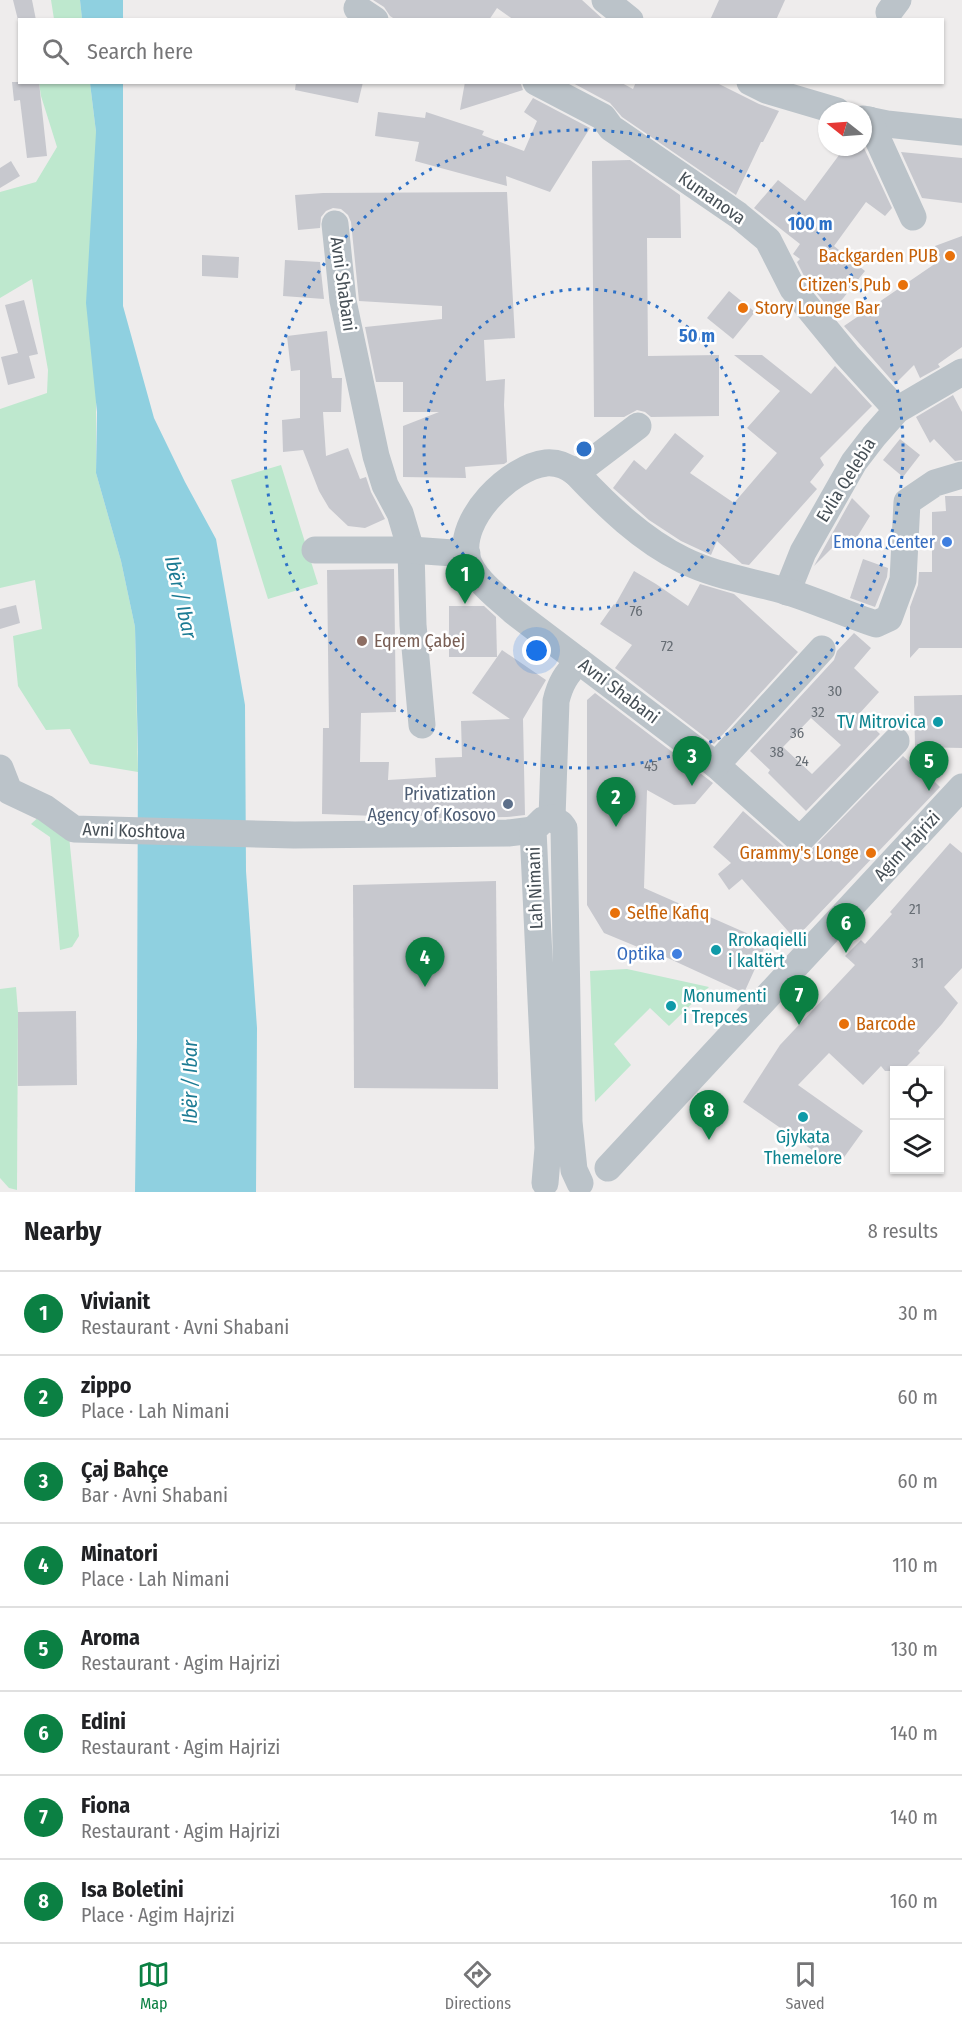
<!DOCTYPE html>
<html lang="en">
<head>
<meta charset="utf-8">
<style>
	:root { --surface:#fff; --page:#f6f6f6; --text:#202124; --muted:#757577; --line:#e0e0e0; --accent:#0b8043 }
	body { margin:0; font-family:"Fira Sans Condensed",sans-serif; background:var(--page); color:var(--text) }
	.controls { position:absolute; right:18px; bottom:18px; display:grid; overflow:hidden; border-radius:0px; box-shadow:0 2px 4px #0004 }
	.controls button { width:54px; height:54px; display:grid; place-items:center; padding:0; border:0; border-bottom:2px solid var(--line); background:var(--surface); color:var(--text); font:30px sans-serif }
	.compass { position:absolute; left:818px; top:102px; width:54px; height:54px; border-radius:50%; background:var(--surface); box-shadow:0 2px 4px #0004; rotate:287deg }
	.you { position:absolute; left:537px; top:651px; width:21px; height:21px; margin:-15px; border:4px solid #fff; border-radius:50%; background:#1a73e8; box-shadow:0 0 0 9px #1a73e833 }
	.badge { display:grid; place-items:center; width:39px; height:39px; border-radius:50%; background:var(--accent); color:#fff; font-size:20px; font-weight:700 }
	.pin { position:absolute; translate:-50% -50px; filter:drop-shadow(0 2px 3px #0008) }
	.pin::after { content:''; position:absolute; top:32px; width:21px; height:18px; background:inherit; clip-path:polygon(0 0,100% 0,50% 100%) }
	.list { margin:0; padding:0; list-style:none }
	h2 { display:flex; justify-content:space-between; align-items:center; height:78px; margin:0; padding:0 24px; font-size:26px }
	h2 small { font-size:20px; font-weight:400; color:var(--muted) }
	.list li { display:grid; grid-template-columns:39px 1fr auto; gap:18px; align-items:center; box-sizing:border-box; height:84px; padding:0 24px; border-top:2px solid var(--line) }
	.list b { display:block; font-size:22px; white-space:nowrap }
	.list p { margin:0; font-size:20px; white-space:nowrap; color:var(--muted) }
	.list em { font-size:20px; font-style:normal; color:var(--muted) }
	.icon { flex:none; width:33px; height:33px; fill:none; stroke:currentColor; stroke-width:2; stroke-linecap:round; stroke-linejoin:round }
	.map { position:relative; flex:none; width:962px; height:1192px; overflow:hidden }
	.search { position:absolute; background:var(--surface); box-shadow:0 2px 4px #0004; left:18px; right:18px; top:18px; height:66px; display:flex; align-items:center; gap:15px; box-sizing:border-box; padding:0 21px; border-radius:0px; color:var(--muted); font-size:22px }
	.sheet { height:750px; background:var(--surface) }
	nav { display:flex; justify-content:space-around; align-items:center; box-sizing:border-box; height:84px; border-top:2px solid var(--line); background:var(--surface); font-size:16px; color:var(--muted) }
	nav a { display:grid; justify-items:center; gap:3px }
	nav .on { color:var(--accent) }
	.map>svg:first-child { display:block }
	.green { fill:#bee8ce }
	.water { fill:#8fd0e0 }
	.building { fill:#c7c8ce; fill-rule:evenodd }
	.lines { fill:none; stroke-linecap:round; stroke-linejoin:round }
	.minor { stroke:#bbc3c9; stroke-width:27 }
	.ring { fill:none; stroke:#2d71c7; stroke-width:3; stroke-dasharray:3 6 }
	.food-dot { fill:#e8710a; stroke:#fff; stroke-width:2 }
	.shop-dot { fill:#3f7fe0; stroke:#fff; stroke-width:2 }
	.education-dot { fill:#8d6e63; stroke:#fff; stroke-width:2 }
	.culture-dot { fill:#0f9aa8; stroke:#fff; stroke-width:2 }
	.service-dot { fill:#5c6f8a; stroke:#fff; stroke-width:2 }
	.labels { text-anchor:middle; stroke-width:5; stroke-linejoin:round; paint-order:stroke }
	.number-label { font-size:15px; fill:#666d74 }
	.street-label { font-size:18px; fill:#464f56; stroke:#fff }
	.food-label { font-size:18px; fill:#c56008; stroke:#fff; text-anchor:end }
	.shop-label { font-size:18px; fill:#366cbe; stroke:#fff; text-anchor:end }
	.education-label { font-size:18px; fill:#785e54; stroke:#fff; text-anchor:start }
	.culture-label { font-size:18px; fill:#0d838f; stroke:#fff; text-anchor:start }
	.service-label { font-size:18px; fill:#4e5e75; stroke:#fff; text-anchor:end }
	.water-label { font-size:20px; font-style:italic; fill:#1c7b94; stroke:#fff }
	.centre { fill:#2d71c7; stroke:#fff; stroke-width:3 }
	.ring-label { font-size:18px; text-anchor:middle; font-weight:bold; fill:#2d71c7; stroke:#fff; stroke-width:5; stroke-linejoin:round; paint-order:stroke }
</style>
</head>
<body>
<div class="map">
<svg width="962" height="1192" viewBox="0 0 962 1192">
	<rect width="100%" height="100%" fill="#eeecec"/>
	<g class="green">
		<path d="M51 0H80L82 19H54Z"/>
		<path d="M39 83H90L96 132V473L121 561 135 627 138 772 90 764 70 729 46 730 18 686 13 636 42 629 35 580 0 588V409L47 393 48 370 32 279 0 298V192L36 182 57 147 41 96Z"/>
		<path d="M281 465 318 584 268 599 231 480Z"/>
		<path d="M42 814 69 836 79 936 72 947 60 950 50 837 31 824Z"/>
		<path d="M627 969 709 987 669 1026 650 1008 614 1044 631 1065 595 1102 590 971Z"/>
		<path d="M16 987 18 1012 17 1190 9 1188 0 1178V989Z"/>
	</g>
	<g class="water">
		<path d="M80 0H123V19H82Z"/>
		<path d="M90 83H123V306L154 418 185 482 216 539 245 705 246 871 257 1028 256 1192H135L137 1038 138 752 135 627 121 561 96 473 97 412 86 303 96 132Z"/>
	</g>
	<g class="building">
		<path d="M13 0H32L36 20H18Z"/>
		<path d="M373 0H582L604 20H514L497 8 489 20H396L390 16 384 7Z"/>
		<path d="M719 0H785L776 20H710Z"/>
		<path d="M12 82H39L47 156 27 158 20 100 14 101Z"/>
		<path d="M296 82H363L358 103 295 90Z"/>
		<path d="M465 82H520L523 90 460 110Z"/>
		<path d="M571 82H620L633 89 636 82H715L759 104 779 111 763 142H761L736 195 622 117 610 103Z"/>
		<path d="M533 98 590 128 550 192 506 176 507 186 415 161 419 142 375 136 378 112 425 118 426 112 484 131 482 135 524 151 537 121 524 112Z"/>
		<path d="M845 147 864 148 892 208 885 216 866 202 834 246 865 271 832 312 815 291 817 290 806 280 797 262 800 259 793 254 800 244 754 208 778 180 805 201Z"/>
		<path d="M901 152 962 158V203L922 198Z"/>
		<path d="M630 160 680 195 681 238H647L648 356 719 355V416L651 417 645 412 637 410 624 417H594L592 161Z"/>
		<path d="M11 161 20 176 0 188V168Z"/>
		<path d="M507 192 515 338 484 340 486 381 505 379 504 405 507 462 504 464 465 467 466 478 403 477V426L439 412H403V382H376L365 327 442 319V306L359 301 351 222 348 215 341 209 333 208 326 211 321 217 320 228 298 230 295 195 323 193Z"/>
		<path d="M962 236V347L938 364 940 367 920 378 914 365 895 384 844 326 939 261 935 246Z"/>
		<path d="M202 255 239 257 238 278 202 276Z"/>
		<path d="M285 260 320 262 324 299 283 296Z"/>
		<path d="M729 291 755 312 733 339 707 318Z"/>
		<path d="M24 300 38 354 29 356 35 378 8 385 1 357 18 353 5 305Z"/>
		<path d="M327 331 332 378H342L341 412H323L326 456 348 448 360 479 366 477 371 492 385 519 365 528 348 526 329 508 319 491 303 450 283 452 282 420 300 418V370L291 371 287 336Z"/>
		<path d="M734 355H762L811 394 835 366 872 406 820 458 824 465 810 482 817 489 749 565 742 564 717 541 711 555 681 541 649 520 613 488 634 460 646 470 675 433 704 456 690 473 734 503 777 453 747 428 780 391Z"/>
		<path d="M953 395 962 412V460L955 461 934 439 930 443 916 417Z"/>
		<path d="M900 439 920 455 903 477 883 460Z"/>
		<path d="M945 496H962V648H919L910 658V607L918 585 919 572H932V512L946 511Z"/>
		<path d="M852 498 870 516 854 542 844 536 814 566Z"/>
		<path d="M863 559 888 568 887 577 875 607 850 598Z"/>
		<path d="M394 569 396 712 361 713 360 762H389L388 780 436 777 435 758 462 757 461 721 510 719 472 693 502 650 546 680 523 719 525 815 507 817 437 818V815L402 817 322 814 323 728H329L327 570Z"/>
		<path d="M634 571 656 584 688 606 700 584 734 594 798 652 714 744 615 668 632 645 600 624 614 604 615 605Z"/>
		<path d="M16 605 20 623 0 629V609Z"/>
		<path d="M449 606H484L496 617 497 657H449Z"/>
		<path d="M854 633 871 648 854 668 879 692 859 714 880 734 806 811 768 773 770 770 750 751 834 660 837 651ZM811 718 841 745 812 774 783 747Z"/>
		<path d="M595 693 713 783 695 804 674 805 647 790 644 888 767 942 744 993 646 948 645 950 604 933 587 905V700Z"/>
		<path d="M962 695V748L915 747 914 696Z"/>
		<path d="M903 756 916 768V763L940 787 795 939 742 879 729 890 718 874 731 863 713 847 743 811 790 852 802 859Z"/>
		<path d="M950 843 962 853V968L944 987 958 1003 942 1024 918 1051 920 1053 902 1071H885L881 1066 863 1085 829 1053 798 1085 863 1131 837 1167 743 1102 780 1045 855 965 845 956 861 940 865 944 892 914 890 912Z"/>
		<path d="M496 881 498 1089 354 1088 353 885Z"/>
		<path d="M76 1011 77 1085 18 1086V1012Z"/>
	</g>
	<g class="lines">
		<g class="minor">
			<path d="M605 0 630 20"/>
			<path d="M357 8 375 20"/>
			<path d="M889 12 898 0"/>
			<path d="M536 82 603 117 611 128 738 215 768 240 793 289 847 355 897 410"/>
			<path d="M750 82 766 90 837 111"/>
			<path d="M863 119 887 124 962 132"/>
			<path d="M869 120 913 217"/>
			<path d="M335 224 343 301 376 456 385 485 400 513 411 550 413 625 422 725"/>
			<path d="M576 473 638 426"/>
			<path d="M315 550H411L467 554"/>
			<path d="M787 592 803 552 854 462 874 436 897 410 962 372"/>
			<path d="M896 741 800 840 716 765 513 611C498 597 473 579 467 558 457 519 510 467 546 463 558 462 567 466 576 473 607 506 642 540 683 560 715 576 751 581 785 591 815 600 845 614 876 624L889 618 903 580 907 502 935 483 962 475"/>
			<path d="M716 765 822 649"/>
			<path d="M0 768 9 791 45 808 74 829 294 835 508 833 533 830"/>
			<path d="M552 818 556 701C560 684 566 674 579 661"/>
			<path d="M608 1168 962 787"/>
			<path d="M545 1183 548 1148 533 830 543 820 552 818 561 824 564 828 569 1122 574 1170 580 1183"/>
		</g>
	</g>
	<g class="ring">
		<circle cx="584" cy="449" r="160"/>
		<circle cx="584" cy="449" r="319"/>
	</g>
	<g class="food-dot">
		<circle cx="950" cy="256" r="6"/>
		<circle cx="903" cy="285" r="6"/>
		<circle cx="743" cy="308" r="6"/>
		<circle cx="871" cy="853" r="6"/>
		<circle cx="615" cy="913" r="6"/>
		<circle cx="844" cy="1024" r="6"/>
	</g>
	<g class="shop-dot">
		<circle cx="947" cy="542" r="6"/>
		<circle cx="677" cy="954" r="6"/>
	</g>
	<circle class="education-dot" cx="362" cy="641" r="6"/>
	<g class="culture-dot">
		<circle cx="938" cy="722" r="6"/>
		<circle cx="716" cy="950" r="6"/>
		<circle cx="671" cy="1006" r="6"/>
		<circle cx="803" cy="1117" r="6"/>
	</g>
	<circle class="service-dot" cx="508" cy="804" r="6"/>
	<g class="labels">
		<g class="number-label">
			<text x="636" y="616">76</text>
			<text x="667" y="651">72</text>
			<text x="835" y="696">30</text>
			<text x="818" y="717">32</text>
			<text x="797" y="738">36</text>
			<text x="777" y="757">38</text>
			<text x="802" y="766">24</text>
			<text x="651" y="771">45</text>
			<text x="915" y="914">21</text>
			<text x="918" y="968">31</text>
		</g>
		<g class="street-label">
			<text transform="translate(712 198) rotate(35)" y="6">Kumanova</text>
			<text transform="translate(343 284) rotate(82)" y="6">Avni Shabani</text>
			<text transform="translate(846 480) rotate(-58)" y="6">Evlia Qelebia</text>
			<text transform="translate(619 691) rotate(37)" y="6">Avni Shabani</text>
			<text transform="translate(134 831) rotate(2)" y="6">Avni Koshtova</text>
			<text transform="translate(907 846) rotate(-47)" y="6">Agim Hajrizi</text>
			<text transform="translate(535 888) rotate(-92)" y="6">Lah Nimani</text>
		</g>
		<g class="food-label">
			<text x="938" y="262">Backgarden PUB</text>
			<text x="891" y="291">Citizen's Pub</text>
			<text x="755" y="314" text-anchor="start">Story Lounge Bar</text>
			<text x="859" y="859">Grammy's Longe</text>
			<text x="627" y="919" text-anchor="start">Selfie Kafiq</text>
			<text x="856" y="1030" text-anchor="start">Barcode</text>
		</g>
		<g class="shop-label">
			<text x="935" y="548">Emona Center</text>
			<text x="665" y="960">Optika</text>
		</g>
		<g class="education-label">
			<text x="374" y="647">Eqrem Çabej</text>
		</g>
		<g class="culture-label">
			<text x="926" y="728" text-anchor="end">TV Mitrovica</text>
			<text x="728" y="946">Rrokaqielli<tspan x="728" dy="21">i kaltërt</tspan></text>
			<text x="683" y="1002">Monumenti<tspan x="683" dy="21">i Trepces</tspan></text>
			<text x="803" y="1143" text-anchor="middle">Gjykata<tspan x="803" dy="21">Themelore</tspan></text>
		</g>
		<g class="service-label">
			<text x="496" y="800">Privatization<tspan x="496" dy="21">Agency of Kosovo</tspan></text>
		</g>
		<g class="water-label">
			<text transform="translate(181 597) rotate(77)" y="7">Ibër / Ibar</text>
			<text transform="translate(190 1082) rotate(-90)" y="7">Ibër / Ibar</text>
		</g>
	</g>
	<circle cx="584" cy="449" r="9" class="centre"/>
	<g class="ring-label">
		<text x="810" y="230">100 m</text>
		<text x="697" y="342">50 m</text>
	</g>
</svg>
<div class="controls">
<button><svg class="icon" aria-label="locate" viewBox="0 0 24 24"><circle cx="12" cy="12" r="6"/><path d="M12 2v4M12 18v4M2 12h4M18 12h4"/></svg></button>
<button><svg class="icon" aria-label="layers" viewBox="0 0 24 24"><path d="M12 4l9 5-9 5-9-5zM3 14l9 5 9-5"/></svg></button>
</div>
<svg class="compass" viewBox="-18 -18 36 36"><path d="M0-13l5 13h-10z" fill="#e53935"/><path d="M0 13l5-13h-10z" fill="#757577"/></svg>
<div class="you"></div>
<div class="pin badge" style="left:465px;top:604px">1</div>
<div class="pin badge" style="left:616px;top:827px">2</div>
<div class="pin badge" style="left:692px;top:786px">3</div>
<div class="pin badge" style="left:425px;top:987px">4</div>
<div class="pin badge" style="left:929px;top:791px">5</div>
<div class="pin badge" style="left:846px;top:953px">6</div>
<div class="pin badge" style="left:799px;top:1025px">7</div>
<div class="pin badge" style="left:709px;top:1140px">8</div>
<div class="search"><svg class="icon" aria-label="search" viewBox="0 0 24 24"><circle cx="10" cy="10" r="6"/><path d="M15 15l6 6"/></svg>Search here</div>
</div>
<section class="sheet">
<h2>Nearby<small>8 results</small></h2>
<ul class="list">
<li><span class="badge">1</span><div><b>Vivianit</b><p>Restaurant · Avni Shabani</p></div><em>30 m</em></li>
<li><span class="badge">2</span><div><b>zippo</b><p>Place · Lah Nimani</p></div><em>60 m</em></li>
<li><span class="badge">3</span><div><b>Çaj Bahçe</b><p>Bar · Avni Shabani</p></div><em>60 m</em></li>
<li><span class="badge">4</span><div><b>Minatori</b><p>Place · Lah Nimani</p></div><em>110 m</em></li>
<li><span class="badge">5</span><div><b>Aroma</b><p>Restaurant · Agim Hajrizi</p></div><em>130 m</em></li>
<li><span class="badge">6</span><div><b>Edini</b><p>Restaurant · Agim Hajrizi</p></div><em>140 m</em></li>
<li><span class="badge">7</span><div><b>Fiona</b><p>Restaurant · Agim Hajrizi</p></div><em>140 m</em></li>
<li><span class="badge">8</span><div><b>Isa Boletini</b><p>Place · Agim Hajrizi</p></div><em>160 m</em></li>
</ul>
</section>
<nav>
<a class="on"><svg class="icon" aria-label="map" viewBox="0 0 24 24"><path d="M3 6l6-2 6 2 6-2v14l-6 2-6-2-6 2zM9 4v14M15 6v14"/></svg>Map</a>
<a><svg class="icon" aria-label="directions" viewBox="0 0 24 24"><path d="M12 3l9 9-9 9-9-9zM9 14v-3h6M13 9l2 2-2 2"/></svg>Directions</a>
<a><svg class="icon" aria-label="saved" viewBox="0 0 24 24"><path d="M7 4h10v16l-5-4-5 4z"/></svg>Saved</a>
</nav>
</body>
</html>
